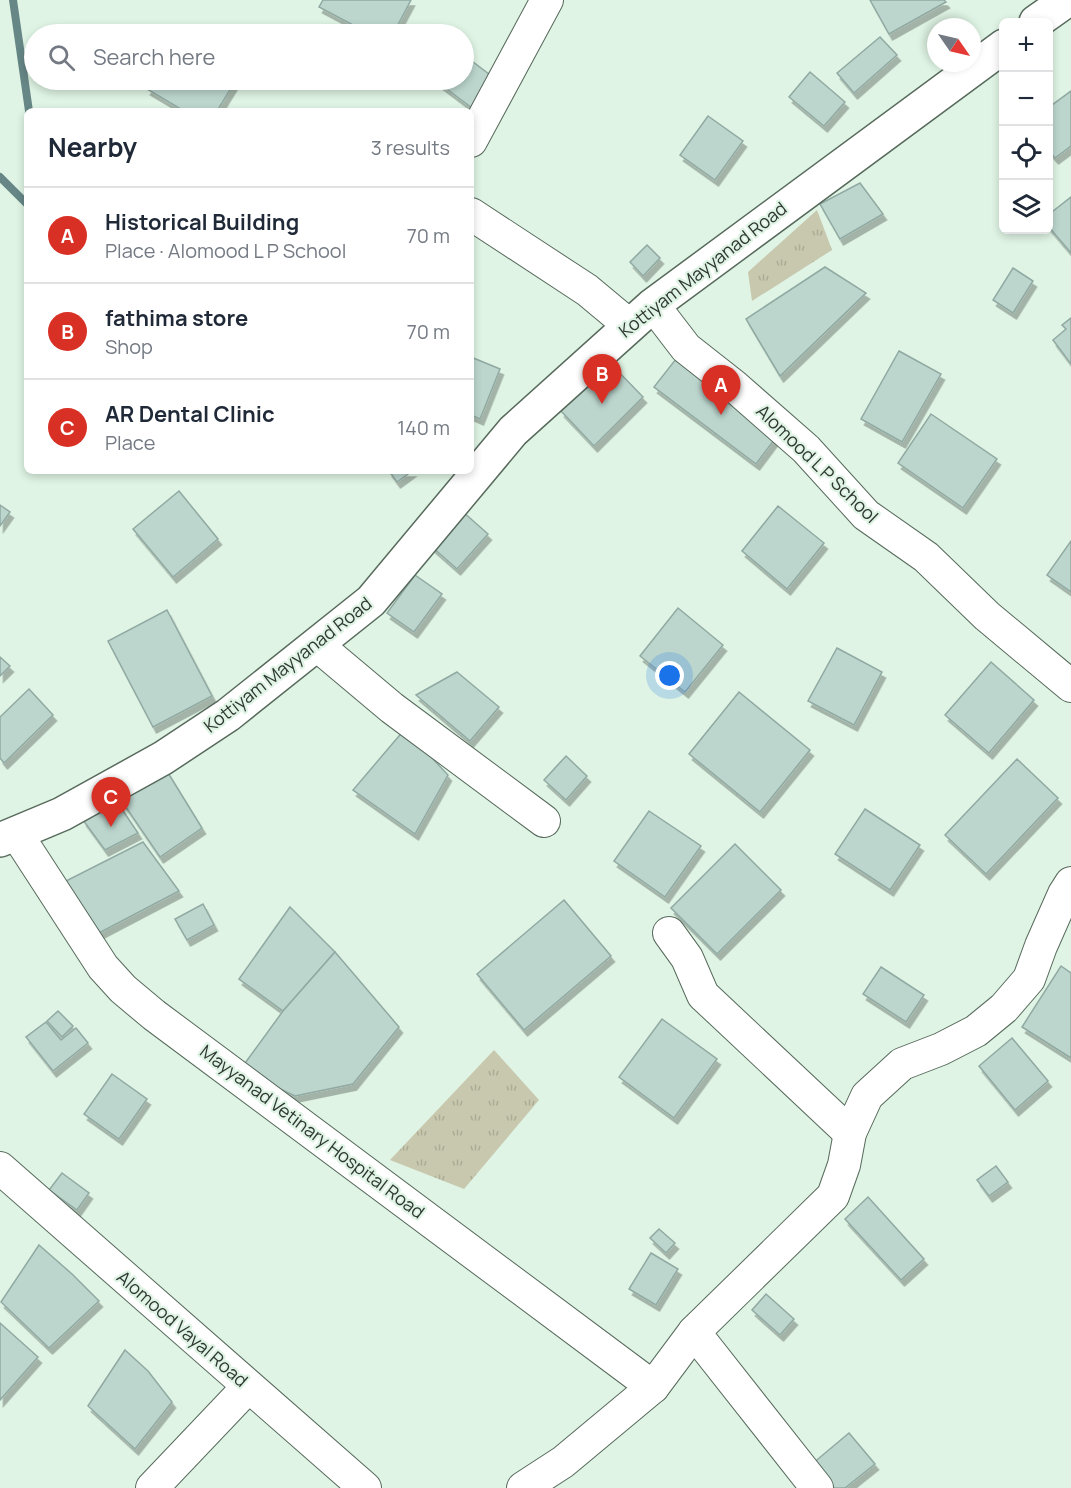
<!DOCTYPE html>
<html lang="en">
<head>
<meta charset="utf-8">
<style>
	:root { --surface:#fff; --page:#f2f2f3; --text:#1f2937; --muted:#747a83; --line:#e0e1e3; --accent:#d93025 }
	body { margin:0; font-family:Manrope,sans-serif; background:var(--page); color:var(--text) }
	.controls { position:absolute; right:18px; top:18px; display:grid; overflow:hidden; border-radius:9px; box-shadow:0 3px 9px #0003 }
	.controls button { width:54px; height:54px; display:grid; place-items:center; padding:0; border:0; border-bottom:2px solid var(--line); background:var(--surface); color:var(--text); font:30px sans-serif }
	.compass { position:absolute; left:927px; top:18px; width:54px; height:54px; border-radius:50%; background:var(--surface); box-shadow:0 3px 9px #0003; rotate:124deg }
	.you { position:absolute; left:670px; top:676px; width:21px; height:21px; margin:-15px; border:4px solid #fff; border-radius:50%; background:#1a73e8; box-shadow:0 0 0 9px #1a73e833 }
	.badge { display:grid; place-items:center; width:39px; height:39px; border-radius:50%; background:var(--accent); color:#fff; font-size:20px; font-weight:700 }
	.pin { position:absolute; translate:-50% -50px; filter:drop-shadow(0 2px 3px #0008) }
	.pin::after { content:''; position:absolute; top:32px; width:21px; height:18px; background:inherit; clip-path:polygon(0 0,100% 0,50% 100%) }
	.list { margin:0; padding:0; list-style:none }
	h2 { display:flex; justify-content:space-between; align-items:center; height:78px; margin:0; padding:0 24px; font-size:26px }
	h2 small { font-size:20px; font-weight:400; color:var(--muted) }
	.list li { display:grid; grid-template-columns:39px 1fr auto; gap:18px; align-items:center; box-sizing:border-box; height:96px; padding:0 24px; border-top:2px solid var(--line) }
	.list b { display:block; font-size:22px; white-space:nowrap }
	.list p { margin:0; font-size:20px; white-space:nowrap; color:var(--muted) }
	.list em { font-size:20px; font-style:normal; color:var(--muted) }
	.icon { flex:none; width:33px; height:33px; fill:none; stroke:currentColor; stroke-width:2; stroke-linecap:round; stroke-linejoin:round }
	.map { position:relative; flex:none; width:1071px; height:1488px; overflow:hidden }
	.search { position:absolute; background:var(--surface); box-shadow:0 3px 9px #0003; left:24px; top:24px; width:450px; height:66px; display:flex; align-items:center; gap:15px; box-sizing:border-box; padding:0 21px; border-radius:33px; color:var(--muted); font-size:22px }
	.panel { position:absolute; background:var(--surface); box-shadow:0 3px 9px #0003; left:24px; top:108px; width:450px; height:366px; border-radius:9px }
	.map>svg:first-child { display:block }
	.grass { fill:url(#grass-tufts) }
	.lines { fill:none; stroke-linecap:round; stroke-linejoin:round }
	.stream { stroke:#668786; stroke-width:8 }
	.building { fill:#bcd6ce; stroke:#90a9a2; stroke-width:1.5; filter:url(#shadow) }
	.street-casing { stroke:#576a5c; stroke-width:34 }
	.secondary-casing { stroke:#576a5c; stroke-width:36 }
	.street { stroke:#fff; stroke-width:32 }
	.secondary { stroke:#fff; stroke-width:33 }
	.labels { text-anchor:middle; stroke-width:4.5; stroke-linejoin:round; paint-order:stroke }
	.street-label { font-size:18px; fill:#2f3731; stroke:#dff4e4 }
</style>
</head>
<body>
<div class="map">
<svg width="1071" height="1488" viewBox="0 0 1071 1488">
	<defs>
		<pattern id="grass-tufts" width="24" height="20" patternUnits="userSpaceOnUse" patternTransform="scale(1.5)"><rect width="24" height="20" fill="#c8c8ae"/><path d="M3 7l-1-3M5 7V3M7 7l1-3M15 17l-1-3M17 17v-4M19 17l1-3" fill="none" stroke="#acac96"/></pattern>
		<filter id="shadow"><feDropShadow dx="3.5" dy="6" stdDeviation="0" flood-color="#0004"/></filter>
	</defs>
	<rect width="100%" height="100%" fill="#dff4e4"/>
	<g class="grass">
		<path d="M817 210 832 250 752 301 748 272Z"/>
		<path d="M494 1050 539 1100 464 1189 390 1160Z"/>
	</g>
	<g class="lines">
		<g class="stream">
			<path d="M13 0 29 111"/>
			<path d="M0 177 27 204"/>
		</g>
	</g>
	<g class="building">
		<path d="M323 0H411L393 34H370L319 7Z"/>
		<path d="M870 0H944L946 2 889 34Z"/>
		<path d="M880 37 897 55 854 93 837 73Z"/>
		<path d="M464 55 494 78 472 108 435 80H464Z"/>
		<path d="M810 72 845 102 824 126 789 97Z"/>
		<path d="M153 80H236L217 111H184L147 89Z"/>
		<path d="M1071 91V146L1055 158 1048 150V108Z"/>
		<path d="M708 116 743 141 715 180 680 155Z"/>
		<path d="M860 183 883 214 840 239 820 204Z"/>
		<path d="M1071 197V253L1048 226V215Z"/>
		<path d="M647 245 660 258 643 276 630 262Z"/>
		<path d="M825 267 866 293 780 376 746 319Z"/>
		<path d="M1013 268 1033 281 1013 313 993 300Z"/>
		<path d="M1071 318V364L1053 340 1066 329 1062 325Z"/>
		<path d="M899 351 941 374 902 442 861 419Z"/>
		<path d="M471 357 500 369 480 419 471 415Z"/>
		<path d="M676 359 777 436 756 464 654 387Z"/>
		<path d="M610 363 643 397 594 446 561 411Z"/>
		<path d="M931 414 997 459 963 508 898 463Z"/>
		<path d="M389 471H412L397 482Z"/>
		<path d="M179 491 218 539 173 577 133 529Z"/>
		<path d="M0 505 10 512 0 526Z"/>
		<path d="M778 506 824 543 787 589 742 551Z"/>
		<path d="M462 511 488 534 457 569 431 546Z"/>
		<path d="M1071 541V592L1047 575Z"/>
		<path d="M415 575 442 594 414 632 387 613Z"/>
		<path d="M678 608 723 645 685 692 640 656Z"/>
		<path d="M167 610 212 696 153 727 108 641Z"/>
		<path d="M837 648 882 672 854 725 808 701Z"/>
		<path d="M0 657 10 666 0 676Z"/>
		<path d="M991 662 1034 700 989 753 945 715Z"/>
		<path d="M457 672 499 707 470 741 416 695Z"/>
		<path d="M29 689 53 715 4 763 0 758V717Z"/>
		<path d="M739 692 810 750 760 812 689 754Z"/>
		<path d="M405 729 448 775 415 834 353 790Z"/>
		<path d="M566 756 587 776 566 800 544 780Z"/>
		<path d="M1017 759 1058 798 986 874 945 835Z"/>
		<path d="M165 768 202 828 160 857 121 800Z"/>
		<path d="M117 802 138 833 105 850 83 820Z"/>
		<path d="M865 809 920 845 890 890 835 854Z"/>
		<path d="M649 811 701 846 665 897 614 861Z"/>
		<path d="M143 842 179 891 97 934 62 883Z"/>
		<path d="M735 844 781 890 717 954 671 908Z"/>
		<path d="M564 900 611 956 524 1030 477 974Z"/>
		<path d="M203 904 214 925 187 940 175 919Z"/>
		<path d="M290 907 335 952 283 1011 239 979Z"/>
		<path d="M335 952 399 1027 353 1084 295 1096 240 1070 283 1011Z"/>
		<path d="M1061 966 1071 973V1058L1022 1027Z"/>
		<path d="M881 967 924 995 906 1022 863 994Z"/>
		<path d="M58 1011 73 1026 62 1037 47 1021Z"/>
		<path d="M662 1019 717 1059 674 1118 619 1077Z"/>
		<path d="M46 1022 61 1040 76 1028 88 1043 53 1071 26 1037Z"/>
		<path d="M1012 1038 1048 1081 1015 1110 979 1066Z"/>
		<path d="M112 1074 147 1099 119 1139 84 1114Z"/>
		<path d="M996 1166 1008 1182 989 1196 977 1180Z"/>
		<path d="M62 1173 89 1193 77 1210 49 1190Z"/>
		<path d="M868 1197 924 1259 901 1280 845 1219Z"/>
		<path d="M659 1229 675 1243 666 1253 650 1238Z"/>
		<path d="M39 1245 72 1274 99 1301 49 1348 1 1302Z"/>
		<path d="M651 1253 678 1269 656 1305 629 1289Z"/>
		<path d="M766 1294 794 1319 780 1335 752 1310Z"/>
		<path d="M0 1323 38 1357 0 1400Z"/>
		<path d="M125 1350 148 1371 172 1402 135 1449 88 1406Z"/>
		<path d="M849 1433 875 1464 845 1488H832L812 1464Z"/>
	</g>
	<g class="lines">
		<g class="street-casing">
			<g id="street">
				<path d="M471 141 547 0"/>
				<path d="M471 214 587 290 629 325"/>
				<path d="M653 305 686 348 733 385 806 449 866 515 926 557 987 616 1071 686"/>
				<path d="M317 645 392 708 544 821"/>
				<path d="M16 833 103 967 123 989 154 1015 653 1387"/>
				<path d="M669 933 687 958 703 995 850 1133"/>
				<path d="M0 1168 365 1488"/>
				<path d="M694 1332 817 1488"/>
				<path d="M152 1488 248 1387"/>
				<path d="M523 1488 563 1462 653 1387 694 1332 833 1196 844 1165 850 1133 867 1096 902 1064 941 1049 976 1031 1004 1008 1029 979 1041 946 1064 894 1071 883"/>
			</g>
		</g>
		<g class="secondary-casing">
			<g id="secondary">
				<path d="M1036 22 1067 0"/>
				<path d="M0 840 62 814 163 758 228 715 371 601 513 431 653 305 1004 46"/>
			</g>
		</g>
		<use href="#street" class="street"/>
		<use href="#secondary" class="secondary"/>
	</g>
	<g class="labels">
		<g class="street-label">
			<text transform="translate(703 270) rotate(-38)" y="6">Kottiyam Mayyanad Road</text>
			<text transform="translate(817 464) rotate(44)" y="6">Alomood L P School</text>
			<text transform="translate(288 665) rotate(-38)" y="6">Kottiyam Mayyanad Road</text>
			<text transform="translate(312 1132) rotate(37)" y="6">Mayyanad Vetinary Hospital Road</text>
			<text transform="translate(182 1329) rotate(41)" y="6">Alomood Vayal Road</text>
		</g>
	</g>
</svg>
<div class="controls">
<button>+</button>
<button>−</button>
<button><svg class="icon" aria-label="locate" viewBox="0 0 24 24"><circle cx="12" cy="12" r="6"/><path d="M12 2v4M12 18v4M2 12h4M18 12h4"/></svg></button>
<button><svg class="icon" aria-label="layers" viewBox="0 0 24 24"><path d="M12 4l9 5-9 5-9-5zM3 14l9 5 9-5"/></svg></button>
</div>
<svg class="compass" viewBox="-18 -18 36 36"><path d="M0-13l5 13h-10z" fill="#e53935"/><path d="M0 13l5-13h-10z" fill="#747a83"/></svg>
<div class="you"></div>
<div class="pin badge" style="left:721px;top:415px">A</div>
<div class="pin badge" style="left:602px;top:404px">B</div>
<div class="pin badge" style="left:111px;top:827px">C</div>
<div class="search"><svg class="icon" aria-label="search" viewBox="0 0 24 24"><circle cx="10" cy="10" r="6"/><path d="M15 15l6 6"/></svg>Search here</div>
<section class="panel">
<h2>Nearby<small>3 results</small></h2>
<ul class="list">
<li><span class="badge">A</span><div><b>Historical Building</b><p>Place · Alomood L P School</p></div><em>70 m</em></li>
<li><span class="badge">B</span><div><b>fathima store</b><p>Shop</p></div><em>70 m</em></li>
<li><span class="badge">C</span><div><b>AR Dental Clinic</b><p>Place</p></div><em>140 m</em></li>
</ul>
</section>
</div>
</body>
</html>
